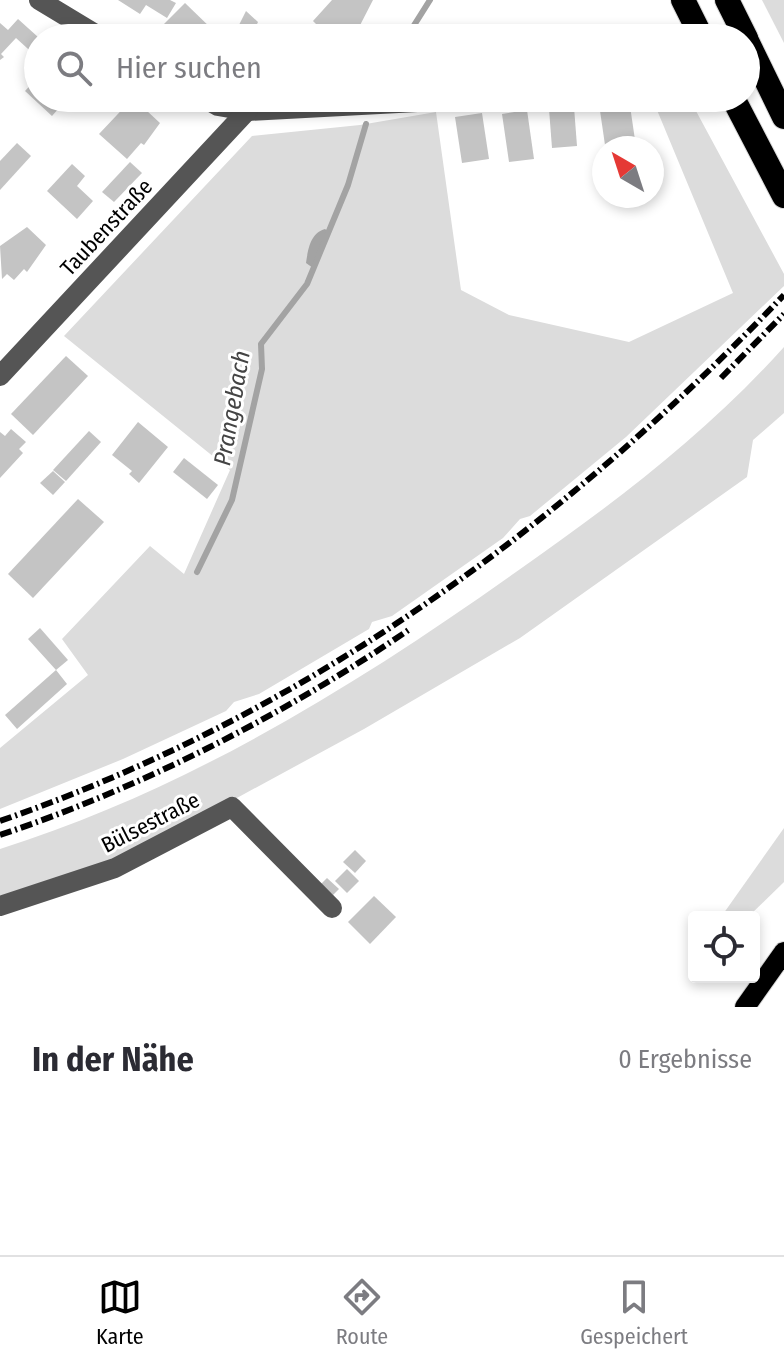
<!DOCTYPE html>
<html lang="de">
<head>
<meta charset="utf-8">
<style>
	:root { --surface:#fff; --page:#f2f2f3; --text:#2b2b33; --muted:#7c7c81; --line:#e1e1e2; --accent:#000 }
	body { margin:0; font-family:"Fira Sans Condensed",sans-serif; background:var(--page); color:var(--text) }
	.controls { position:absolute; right:24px; bottom:24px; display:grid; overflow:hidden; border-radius:8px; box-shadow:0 4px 12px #0003 }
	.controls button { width:72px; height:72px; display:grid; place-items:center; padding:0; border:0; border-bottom:2px solid var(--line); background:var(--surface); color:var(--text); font:40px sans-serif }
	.compass { position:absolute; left:592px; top:136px; width:72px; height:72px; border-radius:50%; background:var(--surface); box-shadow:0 4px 12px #0003; rotate:321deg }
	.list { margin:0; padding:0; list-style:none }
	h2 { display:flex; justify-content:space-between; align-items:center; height:104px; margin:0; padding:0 32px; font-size:34px }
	h2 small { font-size:26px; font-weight:400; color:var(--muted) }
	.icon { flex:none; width:44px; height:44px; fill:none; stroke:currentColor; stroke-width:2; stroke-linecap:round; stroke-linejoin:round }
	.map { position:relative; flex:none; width:784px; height:1007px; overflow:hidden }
	.search { position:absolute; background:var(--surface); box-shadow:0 4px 12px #0003; left:24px; right:24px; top:24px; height:88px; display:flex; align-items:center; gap:20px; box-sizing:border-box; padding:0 28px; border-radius:44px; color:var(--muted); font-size:30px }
	.sheet { height:248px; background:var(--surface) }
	nav { display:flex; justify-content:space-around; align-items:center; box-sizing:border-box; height:112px; border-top:2px solid var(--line); background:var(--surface); font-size:22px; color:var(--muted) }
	nav a { display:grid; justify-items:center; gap:4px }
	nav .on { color:var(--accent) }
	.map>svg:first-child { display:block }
	.green { fill:#dcdcdc }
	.water { fill:#a3a3a3 }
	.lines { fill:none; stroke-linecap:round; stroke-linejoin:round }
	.stream { stroke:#a3a3a3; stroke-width:6 }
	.building { fill:#c4c4c4 }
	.major-casing { stroke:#dbdbdb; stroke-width:22 }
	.highway-casing { stroke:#dbdbdb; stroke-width:26 }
	.minor { stroke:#555; stroke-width:20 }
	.major { stroke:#000; stroke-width:20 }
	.highway { stroke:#000; stroke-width:24 }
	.rail { stroke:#000; stroke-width:6; stroke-dasharray:12 4 2 4; stroke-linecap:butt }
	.labels { text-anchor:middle; stroke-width:6; stroke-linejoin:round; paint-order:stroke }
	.street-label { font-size:22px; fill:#000; stroke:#fff }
	.water-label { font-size:24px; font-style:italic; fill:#444; stroke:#fff }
</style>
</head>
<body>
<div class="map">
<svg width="784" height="1007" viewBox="0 0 784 1007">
	<rect width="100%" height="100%" fill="#fff"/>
	<g class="green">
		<path d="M762 0H784V43Z"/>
		<path d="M652 98H689L784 274V286L626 437 530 516 520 519 503 538 392 616 372 622 369 629 259 694 234 702 226 711 123 759 0 809V748L88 675 62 639 150 546 184 574 230 470 64 336 252 136 360 125 436 112 461 290 509 315 629 342 733 293Z"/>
		<path d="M784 347V413L753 440 747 477 520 638 364 729 235 799 109 861 0 897V849C187 790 357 685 516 572 614 503 703 437 784 347Z"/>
		<path d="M784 828V882L748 917H721Z"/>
	</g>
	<path class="water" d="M325 229 329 232 313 268 306 263C308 250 310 233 325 229Z"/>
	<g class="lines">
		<g class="stream">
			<path d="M406 38 430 0"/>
			<path d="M197 572 232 500 262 369 261 344 307 284 348 185 366 124"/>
		</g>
	</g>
	<g class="building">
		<path d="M118 0H170L176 3 167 18 146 5 140 14Z"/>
		<path d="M332 0H373L355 35 353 32 347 38H330L313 21Z"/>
		<path d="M185 3 215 32 221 38H174L162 26Z"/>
		<path d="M246 11 258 22 252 35 258 38H242L246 31 238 27Z"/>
		<path d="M18 19 38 37V58L16 38 1 54 4 57 0 60V23L8 30Z"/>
		<path d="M38 77V98H74L69 103 66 100 52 116 25 91Z"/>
		<path d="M133 98 160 123 144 145 141 143 127 159 99 134Z"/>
		<path d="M629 99 635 140 605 145 599 104Z"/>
		<path d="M574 107 577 146 552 148 549 109Z"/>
		<path d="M527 110 534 159 509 162 502 114Z"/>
		<path d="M482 113 489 159 462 163 455 117Z"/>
		<path d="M17 143 31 156 0 190V161Z"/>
		<path d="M130 162 142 173 114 202 102 192Z"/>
		<path d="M72 164 85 176 77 186 93 201 77 219 47 191Z"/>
		<path d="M27 227 46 245 27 272 24 269 14 280 7 274 2 279 0 246Z"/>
		<path d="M66 356 88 376 33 435 11 414Z"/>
		<path d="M138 422 168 447 139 483 129 474 132 471 112 455Z"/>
		<path d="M11 429 26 442 19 449 23 453 0 478V432L5 436Z"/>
		<path d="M89 431 101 442 66 481 53 470Z"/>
		<path d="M184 458 218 485 207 499 173 472Z"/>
		<path d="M53 471 65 482 53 495 40 483Z"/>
		<path d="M78 499 104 522 33 598 8 574Z"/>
		<path d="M40 628 68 660 56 670 67 684 17 729 5 715 56 670 28 639Z"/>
		<path d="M355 850 366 861 355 873 343 862Z"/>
		<path d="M347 869 359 881 347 893 335 881Z"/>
		<path d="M327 878 339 889 333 895 321 884Z"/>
		<path d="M374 896 396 917 370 944 348 922Z"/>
	</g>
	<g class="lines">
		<g class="major-casing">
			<path id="major" d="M745 1007 784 952"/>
		</g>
		<g class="highway-casing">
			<g id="highway">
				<path d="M683 0 702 38"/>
				<path d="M727 0 746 38"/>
				<path d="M746 39 784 117"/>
				<path d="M733 98 784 196"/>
			</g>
		</g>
		<g class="minor">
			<path d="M39 0 102 38"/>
			<path d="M204 98 218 106 247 111 492 98"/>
			<path d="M0 376 247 111 253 98"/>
			<path d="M0 906 115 868 232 807 332 908"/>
		</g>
		<use href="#major" class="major"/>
		<use href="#highway" class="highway"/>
		<g class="rail">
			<path d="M721 378 784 314"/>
			<path d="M0 821C306 715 562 527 784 295"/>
			<path d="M0 835C143 787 286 714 410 629"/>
		</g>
	</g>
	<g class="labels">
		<g class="street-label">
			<text transform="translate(106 227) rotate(-47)" y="8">Taubenstraße</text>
			<text transform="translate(150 822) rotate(-27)" y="8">Bülsestraße</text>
		</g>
		<g class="water-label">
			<text transform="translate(232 408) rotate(-80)" y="8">Prangebach</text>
		</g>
	</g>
</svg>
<div class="controls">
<button><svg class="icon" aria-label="locate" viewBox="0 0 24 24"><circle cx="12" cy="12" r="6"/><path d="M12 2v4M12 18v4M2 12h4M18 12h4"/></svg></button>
</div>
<svg class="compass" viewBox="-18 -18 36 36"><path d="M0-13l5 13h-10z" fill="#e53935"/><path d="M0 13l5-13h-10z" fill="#7c7c81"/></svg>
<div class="search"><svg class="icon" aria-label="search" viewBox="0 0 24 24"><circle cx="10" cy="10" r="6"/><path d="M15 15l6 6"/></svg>Hier suchen</div>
</div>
<section class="sheet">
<h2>In der Nähe<small>0 Ergebnisse</small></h2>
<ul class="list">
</ul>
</section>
<nav>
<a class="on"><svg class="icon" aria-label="map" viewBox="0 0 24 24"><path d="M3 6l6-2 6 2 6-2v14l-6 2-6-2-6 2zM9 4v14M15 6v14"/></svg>Karte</a>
<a><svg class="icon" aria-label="directions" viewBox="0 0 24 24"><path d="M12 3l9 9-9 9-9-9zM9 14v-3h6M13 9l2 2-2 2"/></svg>Route</a>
<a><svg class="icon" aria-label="saved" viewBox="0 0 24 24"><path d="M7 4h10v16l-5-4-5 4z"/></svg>Gespeichert</a>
</nav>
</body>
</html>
